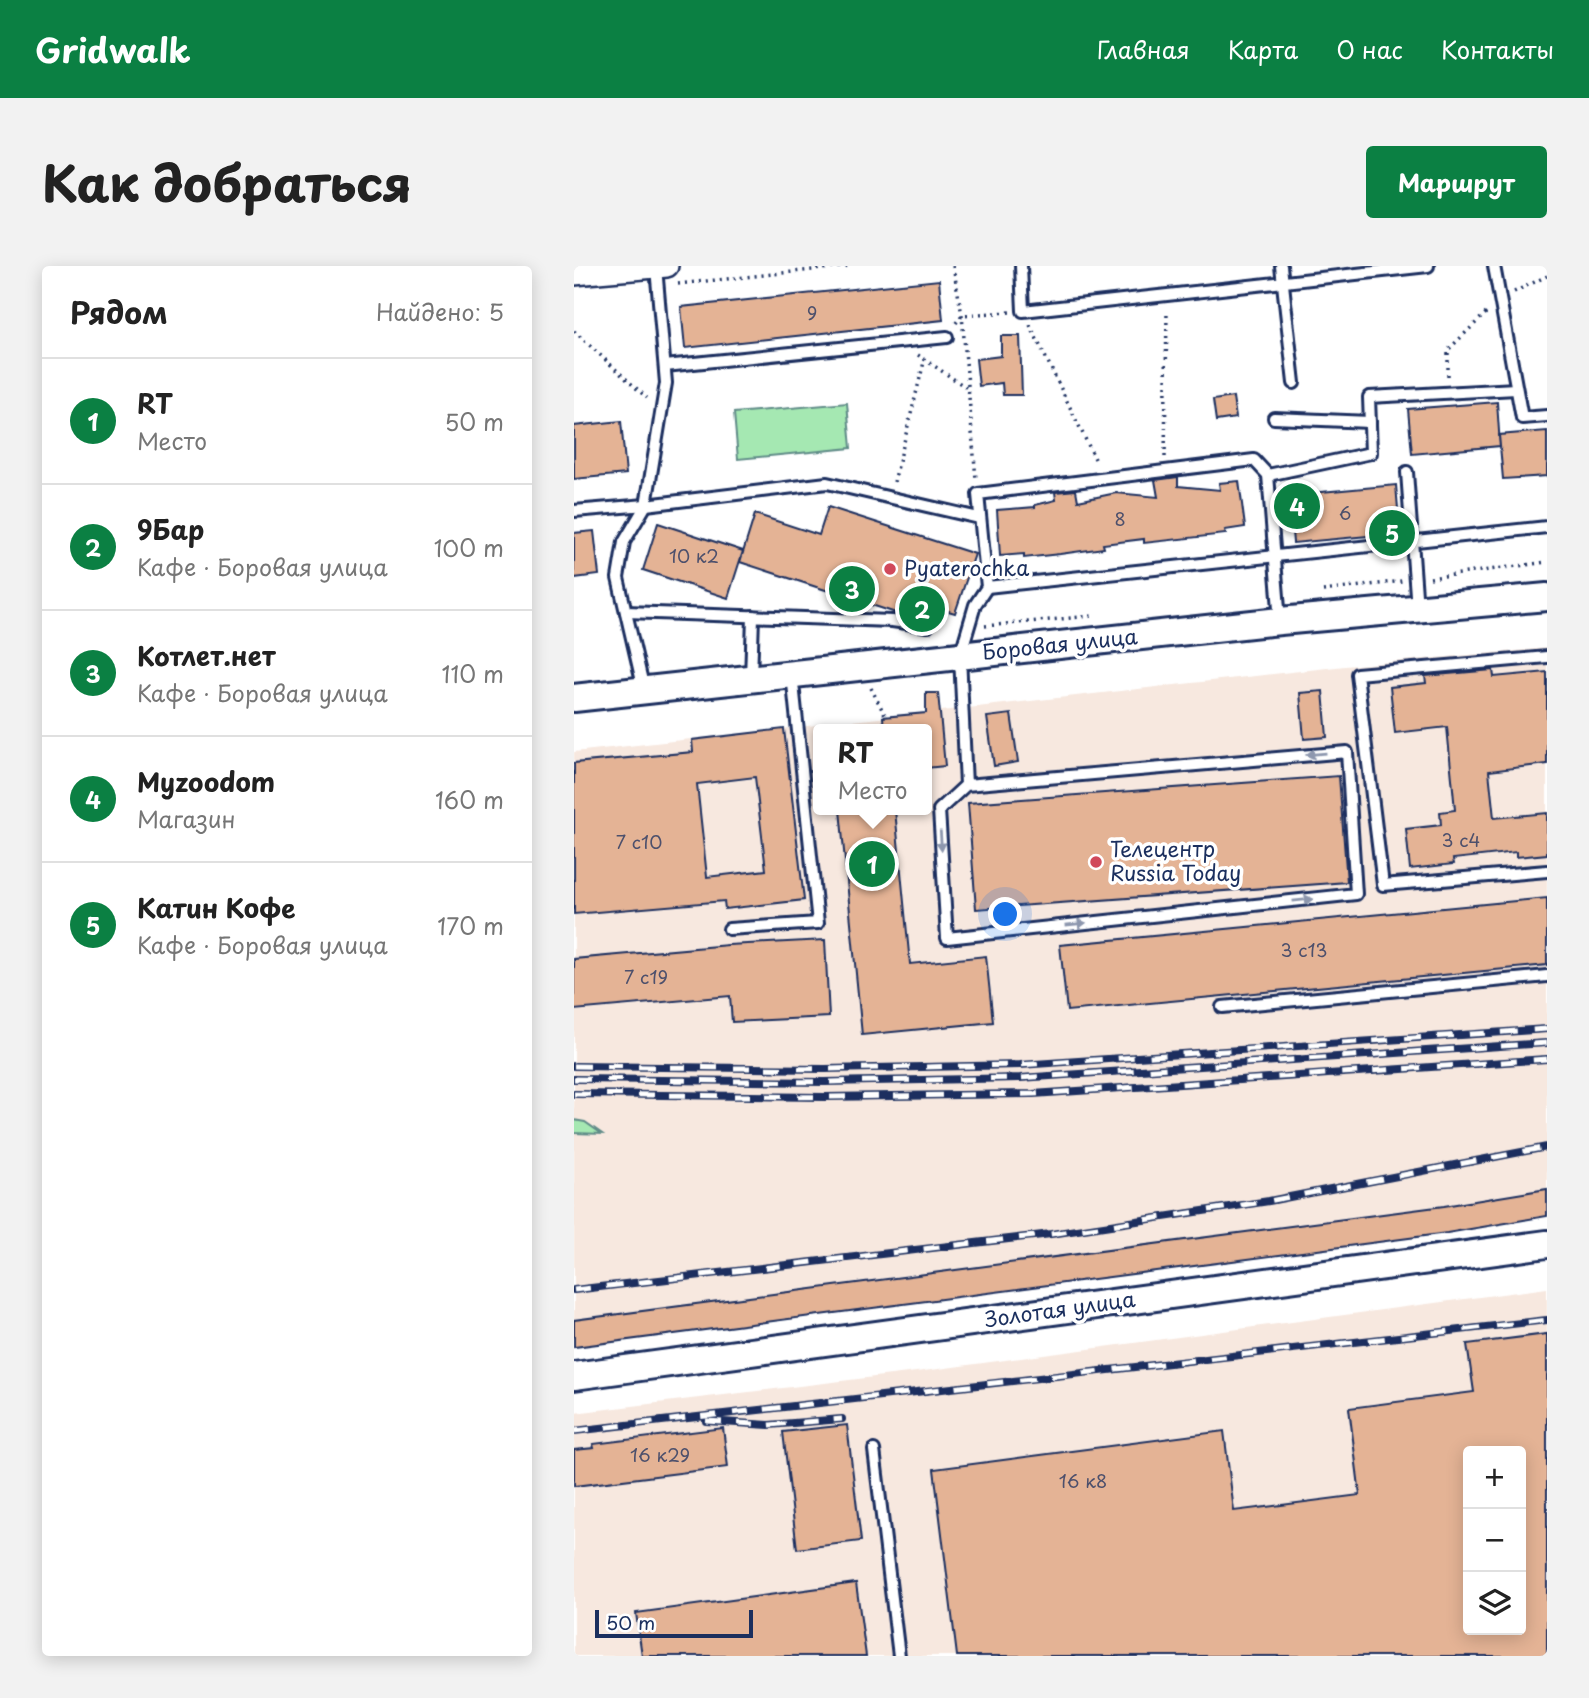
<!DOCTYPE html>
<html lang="ru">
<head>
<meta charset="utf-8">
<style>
	:root { --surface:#fff; --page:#f2f2f2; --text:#222; --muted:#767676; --line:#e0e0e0; --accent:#0b8043 }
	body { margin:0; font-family:"Playpen Sans",sans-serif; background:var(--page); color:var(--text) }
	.controls { position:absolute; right:21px; bottom:21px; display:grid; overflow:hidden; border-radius:7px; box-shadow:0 4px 18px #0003 }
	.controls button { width:63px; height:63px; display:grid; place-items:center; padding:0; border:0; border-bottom:2px solid var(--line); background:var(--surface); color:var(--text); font:35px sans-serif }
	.scale { position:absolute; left:21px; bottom:18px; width:158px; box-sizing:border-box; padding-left:7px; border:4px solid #1b2f5e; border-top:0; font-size:19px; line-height:24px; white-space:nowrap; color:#1b2f5e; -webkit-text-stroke:5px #fff; paint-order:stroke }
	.you { position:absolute; left:432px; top:649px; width:24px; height:24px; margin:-18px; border:5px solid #fff; border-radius:50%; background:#1a73e8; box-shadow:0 0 0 10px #1a73e833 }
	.badge { display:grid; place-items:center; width:46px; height:46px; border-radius:50%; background:var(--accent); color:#fff; font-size:23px; font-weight:700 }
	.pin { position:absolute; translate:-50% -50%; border:4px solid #fff; box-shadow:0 2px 7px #0006 }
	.popup { position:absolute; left:239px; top:458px; width:119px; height:91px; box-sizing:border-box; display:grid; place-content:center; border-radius:7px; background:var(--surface); filter:drop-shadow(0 2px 5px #0005); font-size:23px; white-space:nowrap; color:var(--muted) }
	.popup b { font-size:26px; color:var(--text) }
	.popup::after { content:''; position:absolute; left:50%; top:100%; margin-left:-14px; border:14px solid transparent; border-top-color:var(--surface) }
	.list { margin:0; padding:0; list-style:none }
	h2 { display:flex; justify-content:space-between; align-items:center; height:91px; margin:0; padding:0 28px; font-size:30px }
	h2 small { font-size:23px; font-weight:400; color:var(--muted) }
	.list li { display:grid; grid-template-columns:46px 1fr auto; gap:21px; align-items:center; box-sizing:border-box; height:126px; padding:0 28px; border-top:2px solid var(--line) }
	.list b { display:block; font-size:26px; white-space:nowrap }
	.list p { margin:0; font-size:23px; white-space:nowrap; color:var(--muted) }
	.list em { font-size:23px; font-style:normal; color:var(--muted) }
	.icon { flex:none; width:38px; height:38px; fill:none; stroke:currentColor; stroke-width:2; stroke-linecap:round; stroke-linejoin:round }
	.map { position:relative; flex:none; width:973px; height:1390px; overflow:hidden; border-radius:7px }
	header { display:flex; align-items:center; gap:42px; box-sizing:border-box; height:98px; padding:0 35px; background:var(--accent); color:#fff }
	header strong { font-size:33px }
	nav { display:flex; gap:38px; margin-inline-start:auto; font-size:24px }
	.intro { display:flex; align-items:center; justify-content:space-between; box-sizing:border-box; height:168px; padding:0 42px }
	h1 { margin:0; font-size:49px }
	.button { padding:18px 32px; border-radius:7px; background:var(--accent); color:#fff; font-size:24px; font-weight:700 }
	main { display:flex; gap:42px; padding:0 42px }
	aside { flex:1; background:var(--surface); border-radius:7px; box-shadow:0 4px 18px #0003 }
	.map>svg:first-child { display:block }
	.built { fill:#f7e8df; fill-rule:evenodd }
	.green { fill:#a5e8b2; stroke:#608c88; stroke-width:2 }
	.building { fill:#e4b395; stroke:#1b2f5e; stroke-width:2; fill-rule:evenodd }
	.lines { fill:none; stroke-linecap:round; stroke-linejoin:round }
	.service-casing { stroke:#1b2f5e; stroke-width:16 }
	.minor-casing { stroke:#1b2f5e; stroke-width:26 }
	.tertiary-casing { stroke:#1b2f5e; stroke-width:32 }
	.path { stroke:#1b2f5e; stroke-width:3.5; stroke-dasharray:2 5; stroke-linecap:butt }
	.service { stroke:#fff; stroke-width:10 }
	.minor { stroke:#fff; stroke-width:21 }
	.tertiary { stroke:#fff; stroke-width:26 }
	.rail-casing { stroke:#1b2f5e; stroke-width:8 }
	.rail { stroke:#fff; stroke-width:5; stroke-dasharray:16; stroke-linecap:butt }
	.oneway { fill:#8d97ae }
	.poi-dot { fill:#d1495b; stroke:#fff; stroke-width:2.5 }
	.labels { text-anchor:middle; stroke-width:7; stroke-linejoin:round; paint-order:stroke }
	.number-label { font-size:18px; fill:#4d506c }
	.poi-label { font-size:21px; fill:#1b2f5e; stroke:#fff; text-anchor:start }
	.street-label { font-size:21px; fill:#1b2f5e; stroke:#fff }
</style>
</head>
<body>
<header>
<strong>Gridwalk</strong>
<nav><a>Главная</a><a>Карта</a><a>О нас</a><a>Контакты</a></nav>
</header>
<div class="intro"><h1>Как добраться</h1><a class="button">Маршрут</a></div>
<main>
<aside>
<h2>Рядом<small>Найдено: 5</small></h2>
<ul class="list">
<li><span class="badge">1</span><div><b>RT</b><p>Место</p></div><em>50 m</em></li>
<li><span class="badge">2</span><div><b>9Бар</b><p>Кафе · Боровая улица</p></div><em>100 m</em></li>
<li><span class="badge">3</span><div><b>Котлет.нет</b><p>Кафе · Боровая улица</p></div><em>110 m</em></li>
<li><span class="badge">4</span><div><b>Myzoodom</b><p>Магазин</p></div><em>160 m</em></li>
<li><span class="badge">5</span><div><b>Катин Кофе</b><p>Кафе · Боровая улица</p></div><em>170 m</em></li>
</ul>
</aside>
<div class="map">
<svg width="973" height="1390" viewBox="0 0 973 1390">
	<rect width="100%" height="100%" fill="#fff"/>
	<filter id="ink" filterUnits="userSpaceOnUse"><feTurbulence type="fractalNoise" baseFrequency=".0143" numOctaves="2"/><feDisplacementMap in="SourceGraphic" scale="14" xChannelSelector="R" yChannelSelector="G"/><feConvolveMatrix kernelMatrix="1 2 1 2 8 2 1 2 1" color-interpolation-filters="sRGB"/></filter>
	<g filter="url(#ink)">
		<g class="built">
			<path d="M973 382V923L870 940 0 1054V486L771 400ZM244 463H352V544H244Z"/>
			<path d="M973 1022V1390H0V1147L342 1106ZM894 1185H947V1364H894Z"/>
		</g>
		<g class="green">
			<path d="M273 137 277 182 164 193 160 147Z"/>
			<path d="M0 854 11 856 28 868 0 867Z"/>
		</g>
		<g class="building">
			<path d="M365 14 369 54 111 82 107 41Z"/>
			<path d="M427 70H446L448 129H429L428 117 405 120 402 93 427 90Z"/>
			<path d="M659 131 662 152 642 155 639 134Z"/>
			<path d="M923 136 926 180 838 188 834 143Z"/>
			<path d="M47 155 52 208 0 213V160Z"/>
			<path d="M973 165V210L929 213 925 169Z"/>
			<path d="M604 211V220L646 224 645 217 665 215 671 261 651 264 652 268 570 277V273L529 278 530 282 486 288 450 292V288L426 290 423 244 461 241V239L482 234 481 226 502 224 504 235 542 227 584 231 581 214Z"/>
			<path d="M822 219 826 267 719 277 715 229Z"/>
			<path d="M254 241 401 288 381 347 357 340 353 352 325 348 166 296 181 248 245 269Z"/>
			<path d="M84 257 169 285 154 332 69 304Z"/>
			<path d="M20 265 25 309 0 312V267Z"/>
			<path d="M919 404 920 411 973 406V498L915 505 920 552 973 547V588L942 591V586L879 593 880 598 836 603 832 563 867 559 866 546 881 544 873 461 821 467 816 421 852 417 851 410Z"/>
			<path d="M749 425 753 471 730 473 726 427Z"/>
			<path d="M352 427H364L371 500 352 502V463H310L309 451 352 447Z"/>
			<path d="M437 448 444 496 420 500 413 451Z"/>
			<path d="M210 463 230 634 151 643 150 635 0 648V497L119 486 118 474ZM181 511 192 604 133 611 123 518Z"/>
			<path d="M765 510 773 616 402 643 394 537Z"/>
			<path d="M266 544H321L336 698 412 690 419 756 288 769Z"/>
			<path d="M973 632V699L493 745 486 679Z"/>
			<path d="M251 674 255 751 158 756 156 730 0 744V693L154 679Z"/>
			<path d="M973 923V950L873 967 0 1081V1054L870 940Z"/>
			<path d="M973 1068V1390H383L360 1203 650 1165 660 1245 786 1229 775 1142 900 1126 893 1078ZM894 1185H947V1364H894Z"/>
			<path d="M273 1159 287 1275 223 1283 209 1166Z"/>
			<path d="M149 1162 154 1201 0 1220V1184L20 1182 19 1178Z"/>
			<path d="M282 1317 292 1390H68L62 1347Z"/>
		</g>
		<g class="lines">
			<g class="service-casing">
				<g id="service">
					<path d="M447 0 449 45 854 0"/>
					<path d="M707 0 720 117"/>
					<path d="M920 0 948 152 973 150"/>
					<path d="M91 100 373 71"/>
					<path d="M700 152 796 156"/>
					<path d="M833 206 843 343"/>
					<path d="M694 209 797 187 795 131 942 123"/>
					<path d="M0 245 72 239 253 217 405 252"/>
					<path d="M413 321 973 261"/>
					<path d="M52 346 318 355 354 360"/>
					<path d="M973 391 783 408 809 619 973 605"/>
					<path d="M177 413 179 350"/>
					<path d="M70 424 44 312 50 276 72 239 92 117 82 1"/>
					<path d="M392 519 773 486 782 628 373 672 365 544 392 519 386 390 401 339 413 321 404 228 680 194 694 209 706 355"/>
					<path d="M155 663 244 657 218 408"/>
					<path d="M648 741 973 710"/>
					<path d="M300 1184 325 1390"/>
				</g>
			</g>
			<g class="minor-casing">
				<path id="minor" d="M0 8 93 0"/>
			</g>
			<g class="tertiary-casing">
				<g id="tertiary">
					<path d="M0 432 706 355 973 331"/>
					<path d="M0 1110 973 978"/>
				</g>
			</g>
			<g class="path">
				<path d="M379 0 388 49 402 213"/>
				<path d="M104 18 276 0"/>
				<path d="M940 26 973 10"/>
				<path d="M382 57 388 49 436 46"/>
				<path d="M456 59 523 197"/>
				<path d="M0 65 73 132"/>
				<path d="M344 89 393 122"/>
				<path d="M874 110V84L912 47"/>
				<path d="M591 191 593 45"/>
				<path d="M320 216 352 88"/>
				<path d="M856 312 973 296"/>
				<path d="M749 325 828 315"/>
				<path d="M411 360 518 350"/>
				<path d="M297 422 312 451"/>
			</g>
			<use href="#service" class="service"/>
			<use href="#minor" class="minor"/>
			<use href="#tertiary" class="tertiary"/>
			<g class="rail-casing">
				<g id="rail">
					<path d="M0 800 251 803 446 799 973 763"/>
					<path d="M0 813 251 816 446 812 973 777"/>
					<path d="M0 828 251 831 459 828 973 793"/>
					<path d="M0 1024 477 968 695 935 973 881"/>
					<path d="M132 1155 195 1159 268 1153"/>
					<path d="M0 1165 973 1054"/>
				</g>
			</g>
			<use href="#rail" class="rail"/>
		</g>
		<defs><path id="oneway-solid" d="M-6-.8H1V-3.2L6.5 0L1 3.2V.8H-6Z" transform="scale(1.75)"/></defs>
		<g class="oneway">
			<use href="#oneway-solid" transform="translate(742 488) rotate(175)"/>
			<use href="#oneway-solid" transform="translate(367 575) rotate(86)"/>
			<use href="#oneway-solid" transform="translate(729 634) rotate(-6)"/>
			<use href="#oneway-solid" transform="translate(502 658) rotate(-6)"/>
		</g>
	</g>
	<g class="poi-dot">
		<circle cx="316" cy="303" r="7"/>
		<circle cx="522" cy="596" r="7"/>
	</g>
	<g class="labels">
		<g class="number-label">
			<text x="238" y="54">9</text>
			<text x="771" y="254">6</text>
			<text x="546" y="260">8</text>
			<text x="120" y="297">10 к2</text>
			<text x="887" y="581">3 с4</text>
			<text x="65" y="583">7 с10</text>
			<text x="730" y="691">3 с13</text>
			<text x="72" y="718">7 с19</text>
			<text x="86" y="1196">16 к29</text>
			<text x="509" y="1222">16 к8</text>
		</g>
		<g class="poi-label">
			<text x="330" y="310">Pyaterochka</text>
			<text x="536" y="591">Телецентр<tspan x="536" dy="24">Russia Today</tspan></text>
		</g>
		<g class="street-label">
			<text transform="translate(486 379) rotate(-6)" y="7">Боровая улица</text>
			<text transform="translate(486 1044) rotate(-8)" y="7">Золотая улица</text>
		</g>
	</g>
</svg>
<div class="controls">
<button>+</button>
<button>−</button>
<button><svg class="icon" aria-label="layers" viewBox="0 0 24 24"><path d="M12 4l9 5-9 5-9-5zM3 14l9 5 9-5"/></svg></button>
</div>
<div class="scale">50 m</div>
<div class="you"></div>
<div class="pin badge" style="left:298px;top:598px">1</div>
<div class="popup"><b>RT</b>Место</div>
<div class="pin badge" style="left:348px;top:343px">2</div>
<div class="pin badge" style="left:278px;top:323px">3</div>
<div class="pin badge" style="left:723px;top:240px">4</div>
<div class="pin badge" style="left:818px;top:267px">5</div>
</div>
</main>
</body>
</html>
